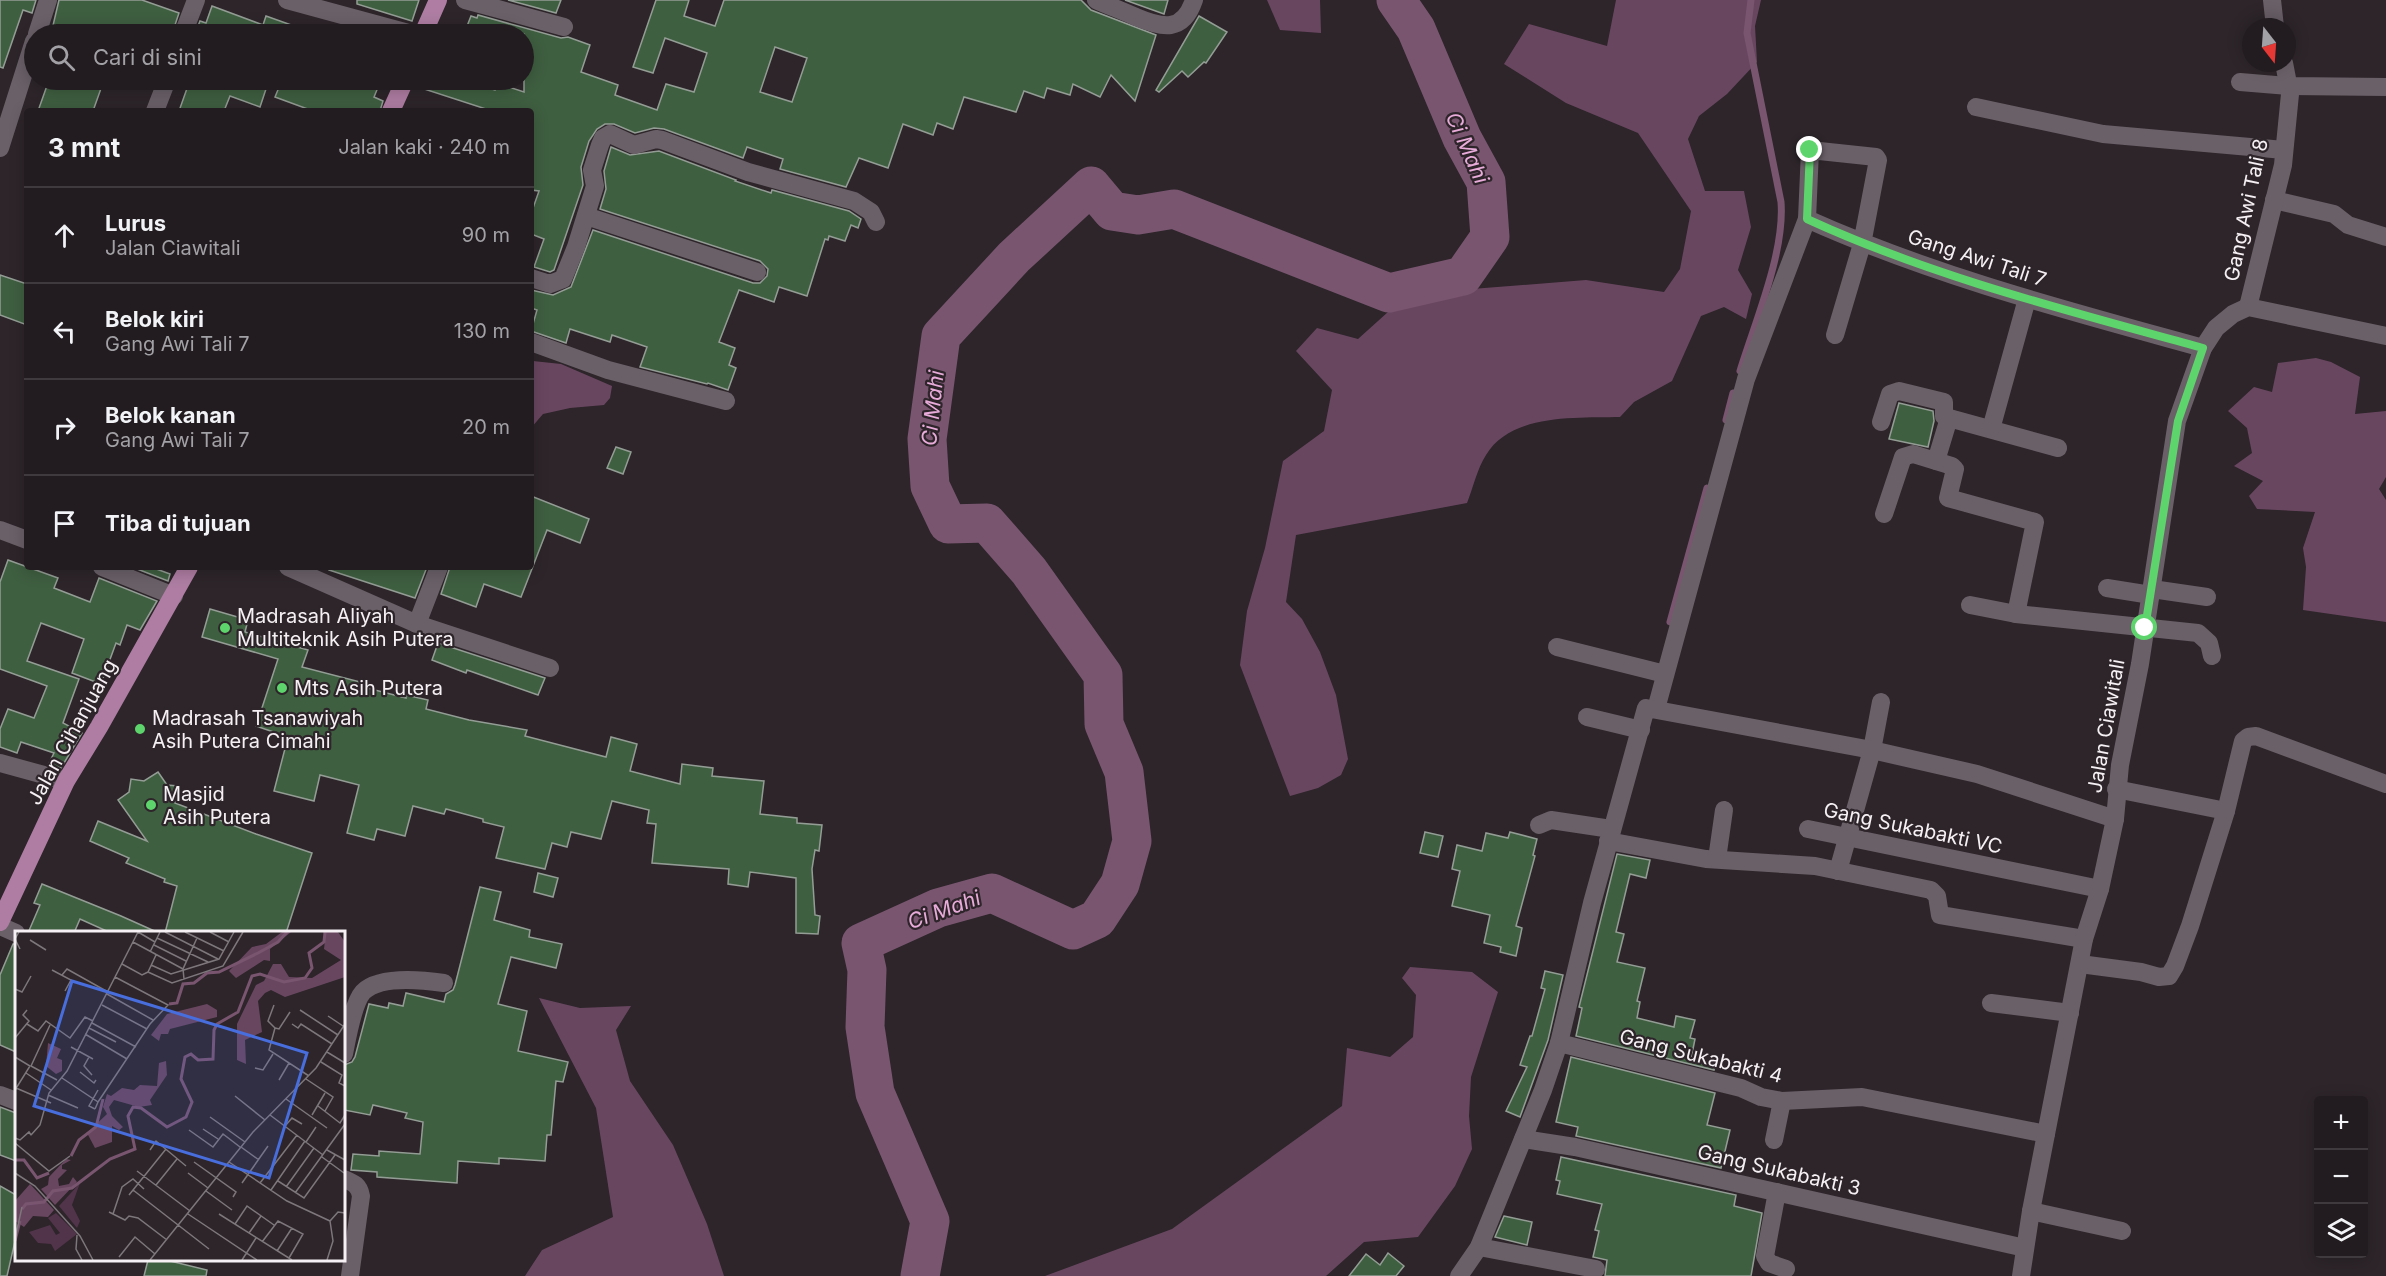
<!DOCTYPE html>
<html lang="id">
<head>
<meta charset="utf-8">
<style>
	:root { --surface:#221c20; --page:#2a2529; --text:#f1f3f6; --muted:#a2a1a5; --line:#3f3a3e }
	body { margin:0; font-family:Inter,sans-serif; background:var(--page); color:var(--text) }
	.controls { position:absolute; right:18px; bottom:18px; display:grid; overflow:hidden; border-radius:6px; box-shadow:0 3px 15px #0003 }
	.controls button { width:54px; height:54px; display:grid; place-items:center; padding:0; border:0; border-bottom:2px solid var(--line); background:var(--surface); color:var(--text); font:30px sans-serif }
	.compass { position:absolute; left:2242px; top:18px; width:54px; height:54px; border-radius:50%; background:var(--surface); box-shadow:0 3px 15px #0003; rotate:163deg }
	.stop { position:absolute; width:18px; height:18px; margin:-14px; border:4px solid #5ed56c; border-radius:50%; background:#fff }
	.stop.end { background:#5ed56c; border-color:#fff; box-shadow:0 2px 6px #0008 }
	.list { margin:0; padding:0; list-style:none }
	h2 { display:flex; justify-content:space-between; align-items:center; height:78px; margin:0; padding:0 24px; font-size:26px }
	h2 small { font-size:20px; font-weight:400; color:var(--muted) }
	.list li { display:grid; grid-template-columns:39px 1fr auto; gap:18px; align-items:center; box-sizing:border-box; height:96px; padding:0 24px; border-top:2px solid var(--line) }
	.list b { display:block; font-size:22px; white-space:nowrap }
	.list p { margin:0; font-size:20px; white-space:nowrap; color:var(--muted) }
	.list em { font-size:20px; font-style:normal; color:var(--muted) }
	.icon { flex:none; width:33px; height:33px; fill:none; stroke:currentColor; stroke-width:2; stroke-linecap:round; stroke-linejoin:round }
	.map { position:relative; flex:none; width:2386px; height:1276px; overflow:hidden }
	.search { position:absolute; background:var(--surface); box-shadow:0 3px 15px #0003; left:24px; top:24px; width:510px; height:66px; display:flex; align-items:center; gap:15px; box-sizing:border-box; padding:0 21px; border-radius:33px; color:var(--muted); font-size:22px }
	.panel { position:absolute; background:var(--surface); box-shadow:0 3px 15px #0003; left:24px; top:108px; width:510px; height:462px; border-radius:6px }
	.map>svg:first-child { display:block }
	.forest { fill:#694660 }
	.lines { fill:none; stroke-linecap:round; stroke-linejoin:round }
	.stream { stroke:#795570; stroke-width:7 }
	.river { stroke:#795570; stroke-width:39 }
	.building { fill:#3f5f41; stroke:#949d95; stroke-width:1.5; fill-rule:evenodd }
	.minor { stroke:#6a6168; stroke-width:18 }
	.major { stroke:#af7da3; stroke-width:18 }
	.route { stroke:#5ed56c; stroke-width:8 }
	.poi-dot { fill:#5ed56c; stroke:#2d252a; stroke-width:2 }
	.labels { text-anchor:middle; stroke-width:4.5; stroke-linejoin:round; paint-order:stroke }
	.street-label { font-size:20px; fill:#f6f0f4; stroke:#2d252a }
	.poi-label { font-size:20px; fill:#f6f0f4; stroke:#2d252a; text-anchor:start }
	.water-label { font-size:21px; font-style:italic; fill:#e9acda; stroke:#2d252a }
	.inset-river { fill:none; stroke:#795570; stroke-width:3 }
	.inset-road { fill:none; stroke:#7d767b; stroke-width:1.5 }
	.view { fill:#486ede; fill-opacity:0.15; stroke:#486ede; stroke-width:3 }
	.inset-edge { fill:none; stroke:#f6f0f4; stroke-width:3 }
</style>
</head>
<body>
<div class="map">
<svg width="2386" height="1276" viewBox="0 0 2386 1276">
	<rect width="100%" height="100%" fill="#2d252a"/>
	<g class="forest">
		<path d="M1267 0H1320L1321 33 1280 30Z"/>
		<path d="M1616 0H1761L1755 26 1757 62 1727 94 1699 116 1688 139 1705 191H1744L1751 227 1738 270 1752 294 1746 319 1724 307 1701 316 1672 381 1634 402 1620 417C1578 418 1511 413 1486 455 1477 469 1473 488 1467 503L1296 535 1286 602 1302 619 1320 652 1336 695 1348 759 1341 775 1318 788 1290 796 1240 665 1247 611 1265 548 1283 461 1324 431 1332 390 1296 351 1317 328 1358 339 1408 294 1586 280 1664 292 1680 269 1691 211 1638 133 1566 103 1504 64 1529 24 1607 46Z"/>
		<path d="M2316 358 2331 362 2360 377 2355 414 2386 411V477L2379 489 2386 500V622L2303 610 2306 567 2303 548 2315 512 2257 509 2249 496 2263 481 2234 466 2252 453 2247 428 2228 411 2254 387 2272 392 2278 363Z"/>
		<path d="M533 361 561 364 612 386 610 398 604 405 570 408 543 414 531 428V362Z"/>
		<path d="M1410 967 1472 972 1498 992 1471 1077 1469 1116 1472 1149 1455 1186 1418 1237 1364 1242 1326 1276H1045L1172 1229 1342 1106 1347 1048 1390 1057 1413 1037 1416 995 1402 978Z"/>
		<path d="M539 998 580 1008 631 1006 616 1030 630 1081 673 1145 707 1224 724 1276H525L542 1250 613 1217 596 1108Z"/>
	</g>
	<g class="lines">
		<g class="stream">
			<path d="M1740 371C1755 322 1785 252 1781 202L1747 33 1751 0"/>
			<path d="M1726 420 1733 393"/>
			<path d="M1670 622 1707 488"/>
		</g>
		<path class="river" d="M920 1276 930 1221 875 1093 865 1027 867 970 861 943 938 908 992 893 1073 930 1097 919 1120 884 1132 841 1124 772 1104 724 1103 675 1029 571 987 523 948 524 930 486 927 439 941 336 1014 257 1091 186 1112 211 1138 215 1174 209 1389 293 1463 276 1490 237 1486 182 1462 138 1416 29 1396 0"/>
	</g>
	<g class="building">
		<path d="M0 0H36L32 13 23 10 3 68 0 67Z"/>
		<path d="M59 0H142L179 13 172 34H51Z"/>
		<path d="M357 0H419L412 21 357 4Z"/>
		<path d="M508 0H561L556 13Z"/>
		<path d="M656 0H689L684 16 715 26 724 0H1081L1091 10 1156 35 1135 101 1111 75 1100 97 1073 84 1070 95 1047 88 1044 98 1024 91 1016 112 964 97 953 129 937 123 933 135 903 124 888 168 859 158 846 187 780 169 783 159 747 147 743 158 664 129 654 128 635 133 614 124H605L597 129 589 141 581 167 583 185 554 270 550 272 534 267 544 239 531 234V214L539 191 531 190V111H492L415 86 416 80H464L495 90 497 83 524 92V34H464L471 16 477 18 478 15 561 38 568 37 590 45 581 72 618 85 615 95 657 110 666 84 694 92 707 53 665 38 653 73 633 67ZM775 47 807 58 792 102 760 92Z"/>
		<path d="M1125 0H1168L1164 14Z"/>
		<path d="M212 6 263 25 266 16 311 32V34H195L200 21 206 23Z"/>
		<path d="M1199 16 1227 32 1206 63 1204 62 1188 77 1182 71 1159 92 1156 90Z"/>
		<path d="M49 80H104L93 111H38Z"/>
		<path d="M190 80H212L225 84 227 80H239L266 89 260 107 230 96 224 111H179Z"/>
		<path d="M282 80H381L374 97 383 101 380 111H313L275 97Z"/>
		<path d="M611 147 630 155 659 151 736 180 735 181 771 193 772 190 849 211 861 219 858 228 851 225 845 241 829 236 828 240 825 239 807 296 779 287 774 302 739 290 719 342 735 348 729 365 736 368 728 390 708 383 707 384 640 367 647 347 612 335 610 342 570 329 566 343 531 331 537 310 531 308V290L553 295 571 287 593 230 753 283H760L767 276 768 269 760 261 600 209 606 189 604 171Z"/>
		<path d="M0 275 27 284V325L0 315Z"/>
		<path d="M1899 403 1933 411 1934 421 1928 447 1889 439Z"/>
		<path d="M616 447 631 452 623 474 607 468Z"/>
		<path d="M531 496 589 519 580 543 547 530 521 597 484 584 476 607 441 594 450 567H531Z"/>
		<path d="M8 560 58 578 54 588 90 602 99 578 157 601 140 630 127 625 120 645 116 643 101 684 72 673 84 639 41 623 27 661 79 679 63 723 82 733 61 768 48 765 54 753 21 742 17 753 0 747V729L8 709 34 718 47 686 0 669V582Z"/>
		<path d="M132 567H151L170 574 168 581Z"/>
		<path d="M330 567H427L415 598 329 570Z"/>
		<path d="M210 609 248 620 245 632 308 650 302 667 368 684 367 688 406 698V695L428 700 426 709 469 720 527 730 525 736 606 757 611 737 637 744 630 771 680 784 682 764 713 768 712 776 764 781 760 814 797 818V823L822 825 819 851 815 850 812 869 815 915 820 916 818 934 796 933V878L750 872 748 887 728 884 729 869 652 863 656 824 647 823 649 810 612 801 601 839 571 832 567 847 552 843 545 869 496 858 504 827 483 822V819L446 809 444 814 413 806 405 836 377 829 374 840 347 833 359 785 320 775 314 801 274 791 288 737 256 726 278 659 202 637Z"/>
		<path d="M438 643 545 678 538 695 467 670 466 673 432 660Z"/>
		<path d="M158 772 167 785 178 786 175 803 256 834 312 853 286 933H165L177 886 164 882 165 879 126 863 129 858 90 841 98 821 147 841 118 800 129 792 131 779 144 781Z"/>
		<path d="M1425 832 1443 836 1438 857 1420 853Z"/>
		<path d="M1510 832 1537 839 1533 855 1535 856 1516 926 1522 928 1516 956 1500 952 1501 947 1484 943 1490 915 1452 906 1460 871 1452 869 1457 845 1482 851 1486 833 1508 838Z"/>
		<path d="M1617 854 1650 860 1646 878 1630 874 1616 932 1624 934 1617 962 1645 968 1637 1001 1640 1002 1637 1018 1674 1027 1676 1016 1695 1020 1690 1038 1695 1039 1691 1059 1715 1064 1714 1070 1576 1036 1582 1008 1579 1007Z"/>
		<path d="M538 873 558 878 553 897 534 892Z"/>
		<path d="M42 884 121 916 159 933H111L80 919 74 933H28L40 905 34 903Z"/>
		<path d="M480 887 501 892 494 920 530 930 529 937 562 944 556 968 511 957 498 1004 527 1011 518 1051 568 1062 563 1082 556 1081 551 1135H547L545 1161 499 1158V1164L458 1161 457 1183 377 1177V1172L351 1170 353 1154 379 1156V1151L420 1154 423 1122 405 1118 407 1113 373 1105 370 1115 344 1110V1065L352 1062 355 1057 369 1004 388 1008 389 1003 403 1006 406 993 444 1002 446 994 453 990 455 985Z"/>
		<path d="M13 944H16V1052L0 1045V975Z"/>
		<path d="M1545 971 1563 975 1548 1040 1520 1117 1506 1111 1527 1067 1520 1065 1530 1036H1532L1545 989 1541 988Z"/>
		<path d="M1571 1057 1715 1093 1707 1125 1730 1130 1721 1168 1576 1136 1578 1127 1556 1122Z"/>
		<path d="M0 1107 16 1113V1161L0 1155Z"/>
		<path d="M1561 1157 1736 1195 1734 1206 1762 1213 1751 1276H1605L1607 1260 1593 1257 1599 1231 1595 1230 1602 1204 1557 1194 1560 1181 1556 1180Z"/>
		<path d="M0 1186 16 1195V1237L7 1276H0Z"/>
		<path d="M1504 1216 1532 1222 1527 1245 1495 1237Z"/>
		<path d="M1388 1253 1404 1266 1396 1276H1349L1366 1254 1380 1265Z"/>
		<path d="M148 1260H166L207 1270 206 1276H144Z"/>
	</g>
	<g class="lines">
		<g class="minor">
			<path d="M287 0 412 34"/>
			<path d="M465 0 564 27"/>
			<path d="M1096 0C1109 6 1123 11 1136 17 1162 28 1183 33 1194 0"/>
			<path d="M2272 0 2275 27"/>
			<path d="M37 34 48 0"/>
			<path d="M183 34 196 0"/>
			<path d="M2240 82 2289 86 2386 87"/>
			<path d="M1976 107 2103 134 2284 150"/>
			<path d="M155 111 167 80"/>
			<path d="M0 148 34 41"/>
			<path d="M2274 200 2334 214 2348 225 2386 237"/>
			<path d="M586 216 757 272"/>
			<path d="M531 278 550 284 563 279 576 247 595 186 592 170 600 145 603 138 610 134 634 145 656 139 662 140 748 172 854 201 871 212 876 222"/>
			<path d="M2248 307 2283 165 2290 94 2284 63"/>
			<path d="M1835 335 1862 244 1878 160 1876 157 1810 150 1807 219C1934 276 2069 311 2203 348"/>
			<path d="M531 342 608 370 726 401"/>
			<path d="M1881 422 1890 394 1899 391 1944 402V416L1949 418 2058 448"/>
			<path d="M1991 429 2027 299"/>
			<path d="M1936 461 1949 418"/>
			<path d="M1884 514 1903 457 1913 454 1952 466 1955 469 1948 498 2035 522 2016 614"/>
			<path d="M0 530 27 540"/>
			<path d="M102 567 174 596"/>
			<path d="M288 567 417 624 550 668"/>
			<path d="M2107 588 2151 595"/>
			<path d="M2152 589 2207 597"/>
			<path d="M1970 605 2016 614 2198 633 2209 643 2212 656"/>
			<path d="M417 624 439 567"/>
			<path d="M1557 647 1665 674"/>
			<path d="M1656 709 1746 379 1807 219"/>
			<path d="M1587 717 1641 730"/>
			<path d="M0 763 66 781"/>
			<path d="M2116 789 2226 811"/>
			<path d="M1539 825 1551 820 1611 829"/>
			<path d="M1808 829 2100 889"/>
			<path d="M1608 841 1706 859 1815 866 1931 890 1937 896 1940 915 2084 939"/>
			<path d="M1717 859 1724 810"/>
			<path d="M1838 871 1872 750 1881 702"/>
			<path d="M0 926 16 933"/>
			<path d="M2080 964 2141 972 2159 977 2169 976 2175 966 2190 926 2226 811 2243 741 2248 737 2256 736 2386 784"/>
			<path d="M1991 1003 2070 1013"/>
			<path d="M1559 1043 1741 1088 1761 1097 1782 1101 1862 1097 2046 1134"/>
			<path d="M344 1054C347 1039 353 1003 363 992 380 975 423 980 444 983"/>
			<path d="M0 1095 16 1101"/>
			<path d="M1523 1139 1575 1147 2025 1248"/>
			<path d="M1774 1140 1782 1101"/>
			<path d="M344 1179C354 1183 359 1185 361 1196L350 1276"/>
			<path d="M1777 1192 1765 1256 1769 1263 1786 1269"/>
			<path d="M2031 1211 2122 1231"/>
			<path d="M1479 1247 1596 1269"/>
			<path d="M1459 1276 1479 1247 1543 1090 1559 1043 1592 903 1646 708 1872 750 1977 774 2115 819"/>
			<path d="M2021 1276 2031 1211 2084 939 2100 889 2115 819 2120 765 2140 664 2177 421 2203 348 2216 328 2233 314 2248 307 2386 336"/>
		</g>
		<g class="major">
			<path d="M423 34 438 0"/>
			<path d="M391 111 405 80"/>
			<path d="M0 922 66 781 99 727 189 567"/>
		</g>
	</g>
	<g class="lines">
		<path class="route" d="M1810 150 1807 219C1933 277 2069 311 2203 348L2178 421 2145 628"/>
	</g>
	<g class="poi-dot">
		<circle cx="225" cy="628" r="6"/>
		<circle cx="282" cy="688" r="6"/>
		<circle cx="140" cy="729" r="6"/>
		<circle cx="151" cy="805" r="6"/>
	</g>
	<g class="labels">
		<g class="street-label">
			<text transform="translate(2246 210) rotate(-78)" y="7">Gang Awi Tali 8</text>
			<text transform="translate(1977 258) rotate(18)" y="7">Gang Awi Tali 7</text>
			<text transform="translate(2106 726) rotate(-80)" y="7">Jalan Ciawitali</text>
			<text transform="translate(72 732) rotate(-61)" y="7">Jalan Cihanjuang</text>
			<text transform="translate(1913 828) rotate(12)" y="7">Gang Sukabakti VC</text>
			<text transform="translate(1701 1056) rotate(14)" y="7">Gang Sukabakti 4</text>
			<text transform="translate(1779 1170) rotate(13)" y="7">Gang Sukabakti 3</text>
		</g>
		<g class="poi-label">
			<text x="237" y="623">Madrasah Aliyah<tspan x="237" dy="23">Multiteknik Asih Putera</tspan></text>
			<text x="294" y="695">Mts Asih Putera</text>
			<text x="152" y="725">Madrasah Tsanawiyah<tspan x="152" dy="23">Asih Putera Cimahi</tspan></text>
			<text x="163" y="801">Masjid<tspan x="163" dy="23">Asih Putera</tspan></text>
		</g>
		<g class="water-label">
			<text transform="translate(1467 148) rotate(66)" y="7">Ci Mahi</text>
			<text transform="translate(933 408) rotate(-84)" y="7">Ci Mahi</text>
			<text transform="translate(944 910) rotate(-20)" y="7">Ci Mahi</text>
		</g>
	</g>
	<g transform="translate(15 931)">
		<rect width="330" height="330" fill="#2d252a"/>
		<path d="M65 252 57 274 65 290 62 297 44 275ZM41 282 62 303 40 320 36 313 23 312 14 301 35 294 41 304 45 302 33 287Z" fill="#51334a"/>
		<path d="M267 1H276L255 18V30L249 29 221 47 214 40 237 16 251 13ZM311 1H323L330 11V46L270 66 256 59 250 62 243 70 247 101 230 109 231 133 222 129V93L241 54 249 50 258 33H266L274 46 297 47 326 29 309 18ZM192 73 202 79V86L155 98 153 103H146L144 110 136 104 152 83ZM33 112 46 118 42 127 47 129V140L41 143 31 135ZM151 130 152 144 135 169 137 174 124 176 99 169 94 176 97 185 108 196 104 199 97 195V211L80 217 72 202 92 183 88 176 92 163 96 165 107 157 119 159 125 154 142 155 144 132ZM51 228 56 229 47 234V238L52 239 43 248 44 255 54 253 58 246 62 251 40 274 26 258 33 254 34 246ZM15 253 39 279 33 286 18 285 9 296 0 290V270Z" fill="#694660"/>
		<path class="inset-river" d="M154 73 162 72 168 53 179 52 192 42 204 41 243 22 263 11 272 1M56 225 64 209 81 196 88 168M0 229H9L22 247 34 242M7 278 11 273 29 271 38 260 57 257 95 228 120 218 113 185 118 176 126 177 152 196 171 186 177 171 166 148 170 126 176 123 183 129 198 128 199 99 202 93 223 81 237 45 245 43 269 51 290 47 297 37 294 22 309 11 310 1M0 310 5 290"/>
		<path class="inset-road" d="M4 1 0 8 5 18M123 1 140 11M150 1 203 28M170 1 209 20M195 1 214 11M142 7 193 31M15 9 31 19M118 11 168 38M139 14 171 30M135 21 145 1M107 33 127 44 133 41M136 34 156 43 204 28 219 1M37 39 56 49 50 60M133 41 157 52 208 35 228 1M133 41 141 24M47 44 52 38 93 61M169 48 168 38 182 7M0 58 7 61 16 45M92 63 138 89M87 74 132 98M259 74 253 90 260 97M285 79 323 104M275 81 264 98 260 97 254 119 294 145M313 85 328 95M77 92 121 116M12 93 23 100 31 90 55 107 70 86 78 90M277 93 283 97 286 93 317 113M74 97 101 111M70 103 112 128M0 107 14 90 8 84 12 79M56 116 78 128M312 121 330 132M0 126 15 135 0 159M74 126 69 135 77 144M306 131 327 144 324 152 330 155M16 135 35 94M16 135 42 149M240 137 248 139 258 123M65 141 79 152 81 149M11 142 36 159M47 147 83 171 80 178M291 148 318 166 310 180M264 149 274 132M1 157 36 172M33 164 63 177M220 165 250 189M271 168 312 197M83 171 135 93 153 74 100 46M303 175 325 192 330 184M80 178 74 175 83 159M255 184 308 224M297 184 310 162M195 186 230 211M270 195 277 187 287 193M188 198 203 208M174 199 198 216 208 203 225 216M16 204 25 194 34 162 52 140 123 1M0 207 5 209 14 201 16 204M291 211 301 196M0 212 34 240 55 225M226 216 244 229M135 219 141 210 171 235M312 219 330 229M307 226 329 242M179 231 221 261 218 266M214 231 272 270 315 290 323 281 330 282M122 240 175 280M0 242 20 255 65 305 78 329M173 242 193 257M263 250 289 267 320 224M227 252 253 215M245 252 282 204M141 254 162 228M271 256 299 217M118 259 194 318M256 259 290 210M191 260 217 279M280 262 330 193M114 264 151 218M94 281 110 289 114 285 123 287 152 309M98 283 107 256 118 248 129 258M173 283 242 329M204 283 277 329M220 293 232 275 259 294M234 302 246 285M62 304 61 318 67 329M0 308 7 276M247 311 263 290 288 303 274 327M262 320 277 297M104 326 120 306 140 323M135 329 238 201 301 137 330 93M227 329 241 307M312 329 318 310 315 290"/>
		<path class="view" d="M57 50 292 122 254 247 19 175Z"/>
		<rect width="330" height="330" class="inset-edge"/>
	</g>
</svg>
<div class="controls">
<button>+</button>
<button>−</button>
<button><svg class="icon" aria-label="layers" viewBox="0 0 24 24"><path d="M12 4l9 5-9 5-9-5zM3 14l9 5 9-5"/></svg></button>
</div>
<svg class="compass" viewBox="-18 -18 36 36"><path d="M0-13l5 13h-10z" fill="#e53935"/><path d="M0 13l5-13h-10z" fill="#a2a1a5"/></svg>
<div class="stop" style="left:2145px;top:628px"></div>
<div class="stop end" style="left:1810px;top:150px"></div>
<div class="search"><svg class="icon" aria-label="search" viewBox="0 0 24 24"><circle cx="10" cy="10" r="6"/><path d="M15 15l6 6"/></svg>Cari di sini</div>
<section class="panel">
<h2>3 mnt<small>Jalan kaki · 240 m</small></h2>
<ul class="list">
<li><svg class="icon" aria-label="ahead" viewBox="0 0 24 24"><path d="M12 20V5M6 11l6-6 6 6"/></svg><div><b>Lurus</b><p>Jalan Ciawitali</p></div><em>90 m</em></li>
<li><svg class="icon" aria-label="left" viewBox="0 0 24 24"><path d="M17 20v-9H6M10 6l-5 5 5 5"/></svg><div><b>Belok kiri</b><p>Gang Awi Tali 7</p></div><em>130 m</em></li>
<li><svg class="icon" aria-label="right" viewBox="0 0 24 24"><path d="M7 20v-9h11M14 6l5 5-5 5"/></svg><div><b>Belok kanan</b><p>Gang Awi Tali 7</p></div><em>20 m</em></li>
<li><svg class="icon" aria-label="arrive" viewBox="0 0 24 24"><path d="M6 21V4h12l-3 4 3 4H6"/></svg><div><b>Tiba di tujuan</b></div></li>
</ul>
</section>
</div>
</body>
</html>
